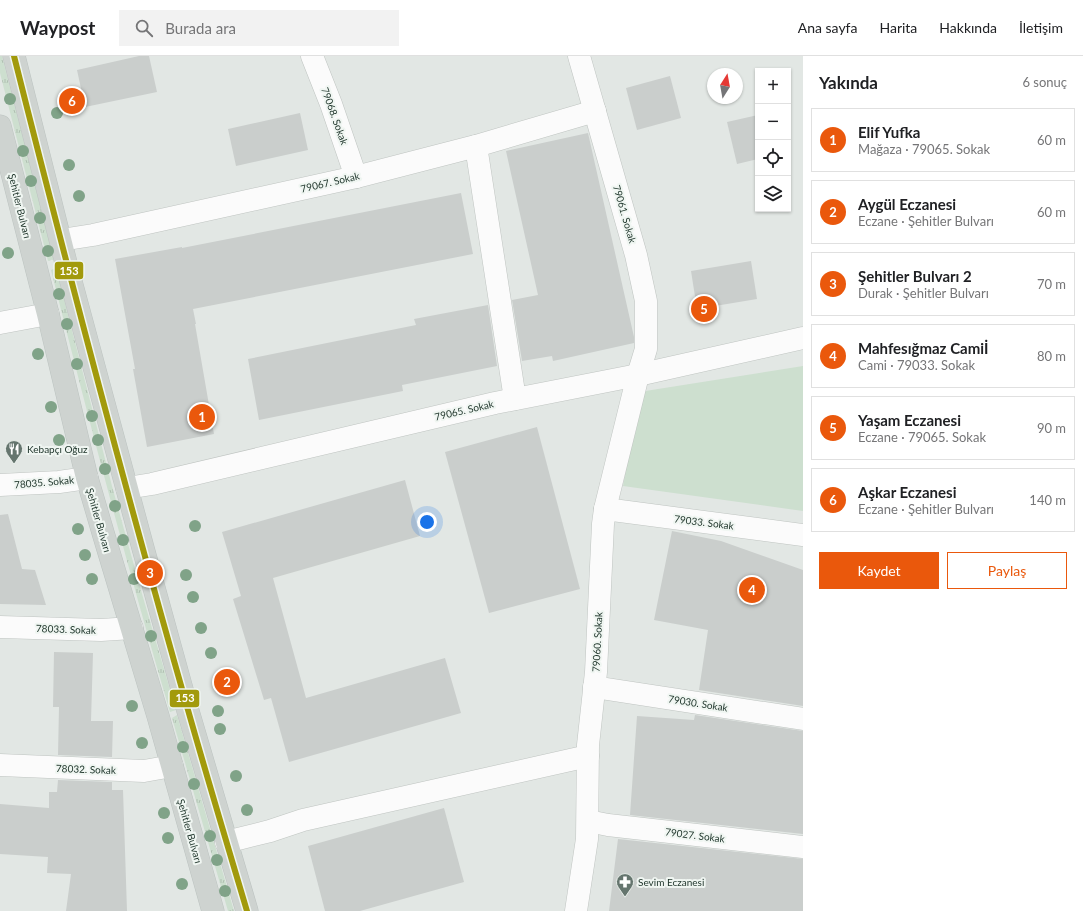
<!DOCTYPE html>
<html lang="tr">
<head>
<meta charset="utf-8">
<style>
	:root { --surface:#fff; --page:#f2f2f2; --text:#202124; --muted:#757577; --line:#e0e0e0; --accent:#ea580c }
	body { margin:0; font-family:Lato,sans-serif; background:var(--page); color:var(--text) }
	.controls { position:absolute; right:12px; top:12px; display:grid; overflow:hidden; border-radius:0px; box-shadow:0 1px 3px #0004 }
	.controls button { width:36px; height:36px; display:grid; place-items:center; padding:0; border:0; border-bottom:1px solid var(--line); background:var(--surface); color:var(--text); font:20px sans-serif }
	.compass { position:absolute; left:707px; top:12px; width:36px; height:36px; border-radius:50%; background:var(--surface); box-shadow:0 1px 3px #0004; rotate:11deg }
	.you { position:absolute; left:427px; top:466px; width:14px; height:14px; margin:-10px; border:3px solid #fff; border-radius:50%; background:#1a73e8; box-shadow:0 0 0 6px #1a73e833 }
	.badge { display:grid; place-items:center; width:26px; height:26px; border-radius:50%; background:var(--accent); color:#fff; font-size:13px; font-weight:700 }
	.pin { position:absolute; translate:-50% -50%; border:2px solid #fff; box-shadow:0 1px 4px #0006 }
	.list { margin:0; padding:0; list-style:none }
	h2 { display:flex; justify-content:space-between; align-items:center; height:52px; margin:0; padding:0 16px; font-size:17px }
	h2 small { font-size:13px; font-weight:400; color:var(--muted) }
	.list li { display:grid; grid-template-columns:26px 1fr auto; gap:12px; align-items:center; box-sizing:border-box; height:64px; margin:0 8px 8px; padding:0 8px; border:1px solid var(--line); border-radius:0px }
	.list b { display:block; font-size:15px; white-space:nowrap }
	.list p { margin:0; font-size:13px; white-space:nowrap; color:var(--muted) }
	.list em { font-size:13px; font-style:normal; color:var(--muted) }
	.actions { display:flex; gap:8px; padding:12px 16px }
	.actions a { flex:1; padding:9px 0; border:1px solid var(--accent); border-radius:0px; text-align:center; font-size:14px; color:var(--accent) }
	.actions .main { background:var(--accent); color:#fff }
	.icon { flex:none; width:22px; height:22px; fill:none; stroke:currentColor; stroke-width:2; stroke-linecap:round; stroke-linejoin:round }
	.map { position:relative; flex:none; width:803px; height:855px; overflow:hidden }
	header { display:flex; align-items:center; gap:24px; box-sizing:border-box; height:56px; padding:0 20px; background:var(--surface); border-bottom:1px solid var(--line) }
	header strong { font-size:19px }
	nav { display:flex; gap:22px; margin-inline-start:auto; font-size:14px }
	.search { width:280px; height:36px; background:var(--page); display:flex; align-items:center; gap:10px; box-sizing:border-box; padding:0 14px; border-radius:0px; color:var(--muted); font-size:15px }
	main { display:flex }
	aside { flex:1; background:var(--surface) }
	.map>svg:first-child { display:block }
	.grass { fill:url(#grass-tufts) }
	.park { fill:#cddfcf }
	.building { fill:#cacecc }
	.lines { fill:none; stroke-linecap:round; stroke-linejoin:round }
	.minor-casing { stroke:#bfc4c1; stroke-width:23 }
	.major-casing { stroke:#bcc3c0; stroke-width:23 }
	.minor { stroke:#fbfbfb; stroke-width:22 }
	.major { stroke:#ced3d0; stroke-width:22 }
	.bus-1-casing { stroke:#f0f6f2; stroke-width:9 }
	.bus-1 { stroke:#a29a0c; stroke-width:6 }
	.tree { fill:#80a388 }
	.labels { text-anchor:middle; stroke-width:4; stroke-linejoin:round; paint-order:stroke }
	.street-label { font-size:10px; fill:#22382e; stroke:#f0f6f2 }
	.poi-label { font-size:10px; fill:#22382e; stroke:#f0f6f2; text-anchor:start }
	.line-badge { stroke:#f0f6f2; stroke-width:1.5 }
	.badge-label { font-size:11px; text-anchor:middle; font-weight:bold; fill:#fff }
</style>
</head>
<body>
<header>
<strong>Waypost</strong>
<div class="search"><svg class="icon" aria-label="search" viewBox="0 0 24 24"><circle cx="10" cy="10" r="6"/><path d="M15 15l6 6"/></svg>Burada ara</div>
<nav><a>Ana sayfa</a><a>Harita</a><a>Hakkında</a><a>İletişim</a></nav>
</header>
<main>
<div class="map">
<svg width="803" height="855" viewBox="0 0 803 855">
	<defs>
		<pattern id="grass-tufts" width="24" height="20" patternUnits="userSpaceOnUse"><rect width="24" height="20" fill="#cddfcf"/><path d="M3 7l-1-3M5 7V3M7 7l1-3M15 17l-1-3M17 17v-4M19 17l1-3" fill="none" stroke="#b0c0b2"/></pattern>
	</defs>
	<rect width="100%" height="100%" fill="#e2e7e4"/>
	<g class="grass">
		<path d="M0 0H2L54 203 48 205 0 17Z"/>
		<path d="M56 212 112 430 140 531 176 654 170 656C127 510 88 362 51 214Z"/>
		<path d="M177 659 234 855H228L172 662Z"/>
	</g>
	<path class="park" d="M803 310V455L623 430 639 336Z"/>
	<g class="building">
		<path d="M139 0H149L157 36 85 51 77 14Z"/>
		<path d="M670 20 681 62 637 74 626 32Z"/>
		<path d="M300 57 308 94 236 110 228 73Z"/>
		<path d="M758 59V103L737 108 727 66Z"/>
		<path d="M588 77 634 281V287L553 305 552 300 522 305 512 244 538 239 506 95Z"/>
		<path d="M461 137 473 198 193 253 196 268H195L214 378 147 391 133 313H135L115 203 182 191V192Z"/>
		<path d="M751 205 757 243 697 253 691 215Z"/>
		<path d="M488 249 497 310 402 329 403 335 259 364 248 303 416 269 414 263Z"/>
		<path d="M537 371 580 533 489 557 445 396Z"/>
		<path d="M405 424 420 480 273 522 306 642 445 602 461 657 289 706 271 642 264 644 233 543 241 540 222 476Z"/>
		<path d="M8 458 22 513 35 514 46 549 0 548V459Z"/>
		<path d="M672 475 721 485 803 514V650L699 634 708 574 654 564Z"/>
		<path d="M54 596 93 597 91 665H113L112 701 58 699 59 651H53Z"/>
		<path d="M695 659 803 675V778L630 759 637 660 694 664Z"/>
		<path d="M58 724 112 726V734H123L127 855H66L71 818 47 817 48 801 0 798V748L49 752V736H57Z"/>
		<path d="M444 752 464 826 360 855H325L308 790Z"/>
		<path d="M618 783 803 803V855H609Z"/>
	</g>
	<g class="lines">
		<g class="minor-casing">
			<g id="minor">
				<path d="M312 0 331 48 356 121"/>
				<path d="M476 90 515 343"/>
				<path d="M61 184 93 179 356 121 476 90 595 55"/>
				<path d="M0 267 48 258"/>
				<path d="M0 429 59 426 87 422"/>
				<path d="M127 432 152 428 495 347 638 319 803 282"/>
				<path d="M605 453 803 479"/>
				<path d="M0 571 101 574 132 572"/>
				<path d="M594 631 803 663"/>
				<path d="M0 709 144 715 172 710"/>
				<path d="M588 765 608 769 803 791"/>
				<path d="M226 786 270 775 303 764 588 700"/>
				<path d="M576 855 587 783 588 689 596 616 603 468 605 453 638 319 646 293V245L636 199 579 0"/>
			</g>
		</g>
		<g class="major-casing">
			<g id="major">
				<path d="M14 0 66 207 143 492 188 655 247 855"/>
				<path d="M0 70 48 258 87 422 104 480 158 660 213 855"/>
			</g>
		</g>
		<use href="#minor" class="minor"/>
		<use href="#major" class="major"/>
		<g class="bus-1-casing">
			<path id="bus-1" d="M14 0C69 219 126 437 188 654 207 721 227 788 247 855"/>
		</g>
		<use href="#bus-1" class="bus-1"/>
	</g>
	<g class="tree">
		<circle cx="10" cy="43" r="6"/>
		<circle cx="57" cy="57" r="6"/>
		<circle cx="23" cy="95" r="6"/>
		<circle cx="69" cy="109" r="6"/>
		<circle cx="31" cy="125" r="6"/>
		<circle cx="79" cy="140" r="6"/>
		<circle cx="40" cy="162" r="6"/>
		<circle cx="48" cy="195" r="6"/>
		<circle cx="8" cy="197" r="6"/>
		<circle cx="59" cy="238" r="6"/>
		<circle cx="67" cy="268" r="6"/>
		<circle cx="38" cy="298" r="6"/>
		<circle cx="77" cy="308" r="6"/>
		<circle cx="51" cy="351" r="6"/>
		<circle cx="92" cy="360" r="6"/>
		<circle cx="59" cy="384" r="6"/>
		<circle cx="98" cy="384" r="6"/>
		<circle cx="105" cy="413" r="6"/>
		<circle cx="115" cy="450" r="6"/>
		<circle cx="195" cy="470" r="6"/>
		<circle cx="78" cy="473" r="6"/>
		<circle cx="123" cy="484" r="6"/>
		<circle cx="85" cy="499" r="6"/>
		<circle cx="186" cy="519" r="6"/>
		<circle cx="92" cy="523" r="6"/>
		<circle cx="134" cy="523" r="6"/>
		<circle cx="193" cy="541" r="6"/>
		<circle cx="201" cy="572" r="6"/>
		<circle cx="151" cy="580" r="6"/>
		<circle cx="211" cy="597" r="6"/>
		<circle cx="132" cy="650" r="6"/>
		<circle cx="218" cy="655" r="6"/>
		<circle cx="220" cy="673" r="6"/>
		<circle cx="142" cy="687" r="6"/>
		<circle cx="183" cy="691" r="6"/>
		<circle cx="236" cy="720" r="6"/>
		<circle cx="194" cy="728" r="6"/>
		<circle cx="247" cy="754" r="6"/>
		<circle cx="164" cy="757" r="6"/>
		<circle cx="210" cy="780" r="6"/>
		<circle cx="168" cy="782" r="6"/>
		<circle cx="217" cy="804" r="6"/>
		<circle cx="182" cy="828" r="6"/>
		<circle cx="225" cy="835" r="6"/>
	</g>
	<defs>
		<g id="restaurant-pin" transform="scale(0.9)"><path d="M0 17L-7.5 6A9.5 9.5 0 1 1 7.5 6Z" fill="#65756e" stroke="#f0f6f2"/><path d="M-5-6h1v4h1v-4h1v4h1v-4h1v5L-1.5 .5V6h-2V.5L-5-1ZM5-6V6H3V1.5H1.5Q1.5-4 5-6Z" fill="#fff"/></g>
		<g id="pharmacy-pin" transform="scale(0.9)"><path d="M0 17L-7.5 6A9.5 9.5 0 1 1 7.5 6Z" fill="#65756e" stroke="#f0f6f2"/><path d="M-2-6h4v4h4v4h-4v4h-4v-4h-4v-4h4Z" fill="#fff"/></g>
	</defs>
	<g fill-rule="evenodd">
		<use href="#restaurant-pin" x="14" y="393"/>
		<use href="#pharmacy-pin" x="625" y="826"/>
	</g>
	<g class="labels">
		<g class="street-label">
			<text transform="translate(335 60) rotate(70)" y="4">79068. Sokak</text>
			<text transform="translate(330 126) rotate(-13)" y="4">79067. Sokak</text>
			<text transform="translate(20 150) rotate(76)" y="4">Şehitler Bulvarı</text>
			<text transform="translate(625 158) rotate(74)" y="4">79061. Sokak</text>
			<text transform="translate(464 354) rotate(-13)" y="4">79065. Sokak</text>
			<text transform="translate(44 426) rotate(-5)" y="4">78035. Sokak</text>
			<text transform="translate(99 464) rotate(74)" y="4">Şehitler Bulvarı</text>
			<text transform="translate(704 466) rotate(7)" y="4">79033. Sokak</text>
			<text transform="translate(66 573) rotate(2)" y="4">78033. Sokak</text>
			<text transform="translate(597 586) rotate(-87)" y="4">79060. Sokak</text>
			<text transform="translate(698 647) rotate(9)" y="4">79030. Sokak</text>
			<text transform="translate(86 713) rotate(2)" y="4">78032. Sokak</text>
			<text transform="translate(190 775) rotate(74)" y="4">Şehitler Bulvarı</text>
			<text transform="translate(695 779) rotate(7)" y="4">79027. Sokak</text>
		</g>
		<g class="poi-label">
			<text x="27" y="397">Kebapçı Oğuz</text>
			<text x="638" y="830">Sevim Eczanesi</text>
		</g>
	</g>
	<g class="line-badge">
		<rect x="54" y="205" width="30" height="19" rx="4" fill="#a29a0c"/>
		<rect x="169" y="633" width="31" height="19" rx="4" fill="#a29a0c"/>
	</g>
	<g class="badge-label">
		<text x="69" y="219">153</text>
		<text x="185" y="646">153</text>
	</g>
</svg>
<div class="controls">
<button>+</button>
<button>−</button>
<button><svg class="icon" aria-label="locate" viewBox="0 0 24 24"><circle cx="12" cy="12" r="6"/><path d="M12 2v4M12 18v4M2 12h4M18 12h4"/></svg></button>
<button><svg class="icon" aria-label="layers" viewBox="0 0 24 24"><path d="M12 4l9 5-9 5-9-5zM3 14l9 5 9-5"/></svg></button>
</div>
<svg class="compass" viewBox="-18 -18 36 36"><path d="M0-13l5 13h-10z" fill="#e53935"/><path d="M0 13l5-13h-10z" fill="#757577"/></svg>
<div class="you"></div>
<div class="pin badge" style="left:202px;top:361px">1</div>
<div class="pin badge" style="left:227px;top:626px">2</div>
<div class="pin badge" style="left:150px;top:517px">3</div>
<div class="pin badge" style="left:752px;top:534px">4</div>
<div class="pin badge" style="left:704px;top:253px">5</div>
<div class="pin badge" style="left:72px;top:45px">6</div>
</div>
<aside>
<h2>Yakında<small>6 sonuç</small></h2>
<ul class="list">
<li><span class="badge">1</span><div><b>Elif Yufka</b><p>Mağaza · 79065. Sokak</p></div><em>60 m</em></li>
<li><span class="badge">2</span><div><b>Aygül Eczanesi</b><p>Eczane · Şehitler Bulvarı</p></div><em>60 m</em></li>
<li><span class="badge">3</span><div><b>Şehitler Bulvarı 2</b><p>Durak · Şehitler Bulvarı</p></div><em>70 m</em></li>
<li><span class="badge">4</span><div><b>Mahfesığmaz Camiİ</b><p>Cami · 79033. Sokak</p></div><em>80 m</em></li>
<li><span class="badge">5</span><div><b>Yaşam Eczanesi</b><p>Eczane · 79065. Sokak</p></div><em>90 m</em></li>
<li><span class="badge">6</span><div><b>Aşkar Eczanesi</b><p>Eczane · Şehitler Bulvarı</p></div><em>140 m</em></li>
</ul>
<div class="actions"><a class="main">Kaydet</a><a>Paylaş</a></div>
</aside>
</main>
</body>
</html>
